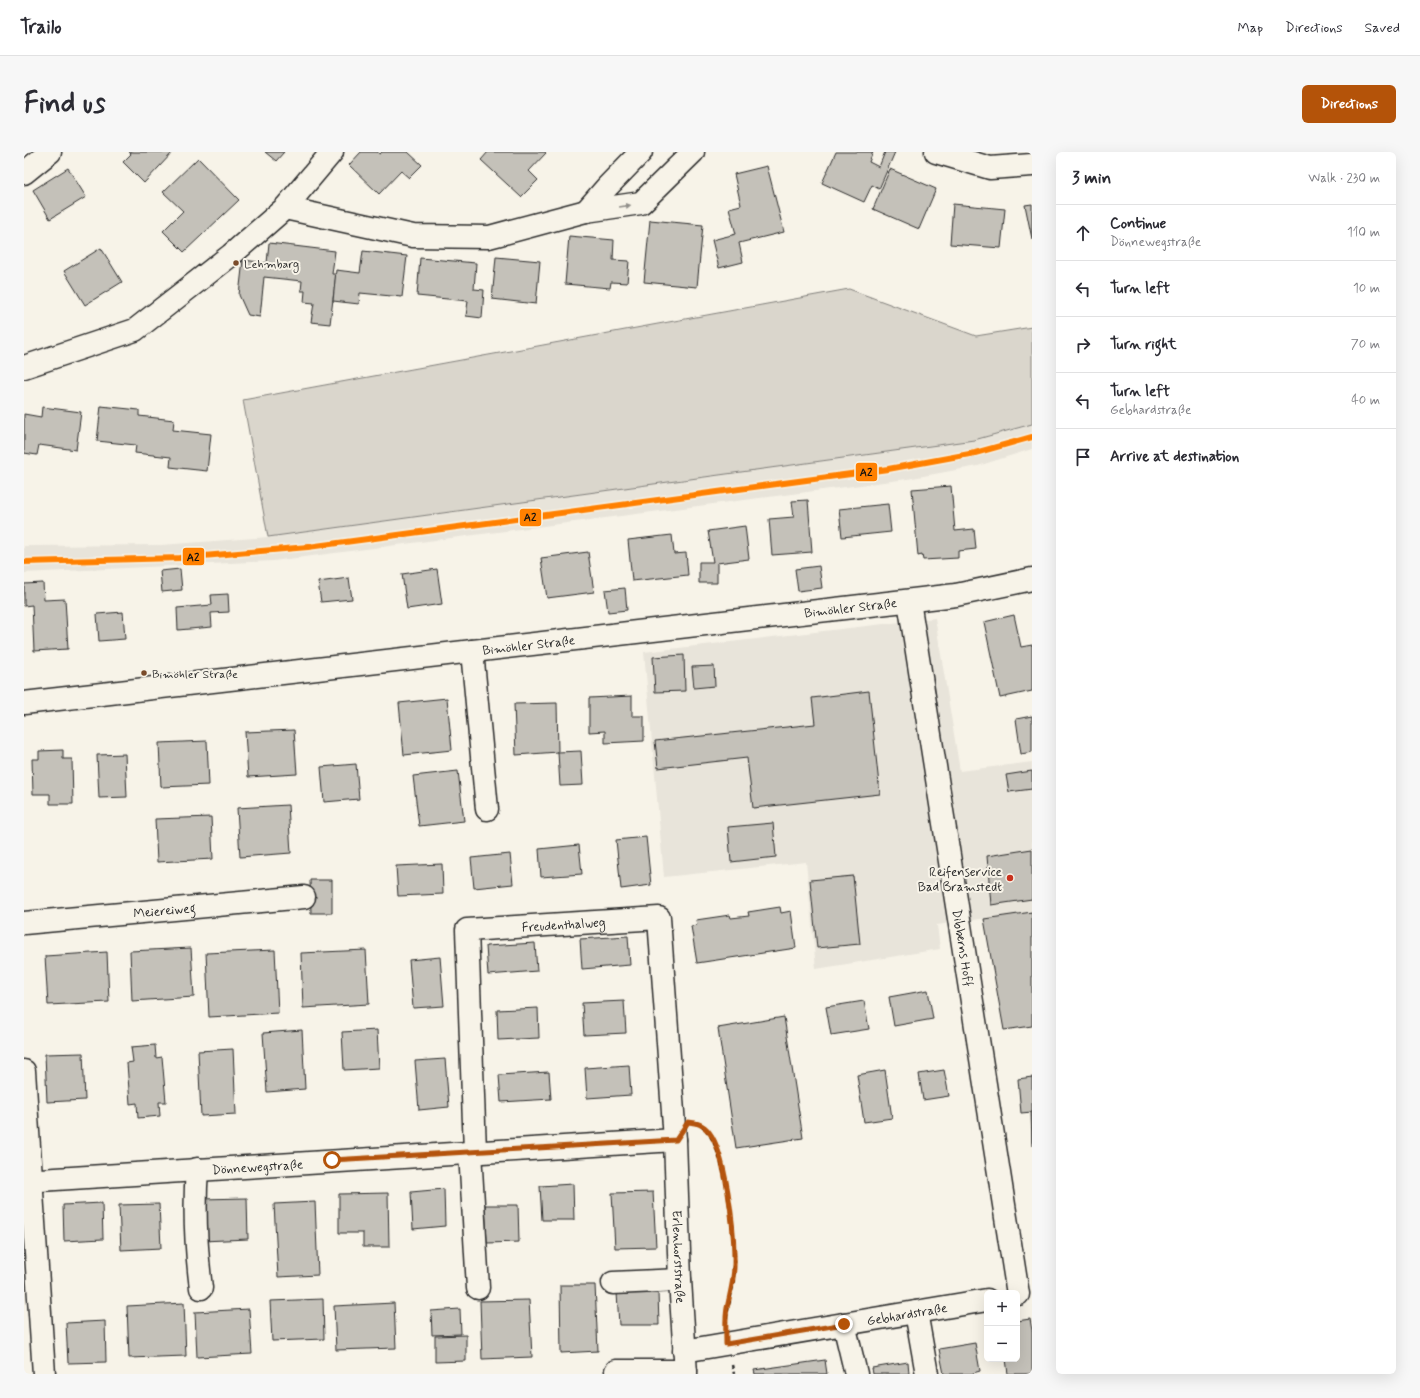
<!DOCTYPE html>
<html lang="en">
<head>
<meta charset="utf-8">
<style>
	:root { --surface:#fff; --page:#f7f7f7; --text:#2b2b33; --muted:#7c7c81; --line:#e1e1e2; --accent:#b45309 }
	body { margin:0; font-family:Mynerve,sans-serif; background:var(--page); color:var(--text) }
	.controls { position:absolute; right:12px; bottom:12px; display:grid; overflow:hidden; border-radius:6px; box-shadow:0 4px 16px #0002 }
	.controls button { width:36px; height:36px; display:grid; place-items:center; padding:0; border:0; border-bottom:1px solid var(--line); background:var(--surface); color:var(--text); font:20px sans-serif }
	.stop { position:absolute; width:12px; height:12px; margin:-9px; border:3px solid #b45309; border-radius:50%; background:#fff }
	.stop.end { background:#b45309; border-color:#fff; box-shadow:0 1px 4px #0008 }
	.list { margin:0; padding:0; list-style:none }
	h2 { display:flex; justify-content:space-between; align-items:center; height:52px; margin:0; padding:0 16px; font-size:17px }
	h2 small { font-size:13px; font-weight:400; color:var(--muted) }
	.list li { display:grid; grid-template-columns:26px 1fr auto; gap:12px; align-items:center; box-sizing:border-box; height:56px; padding:0 16px; border-top:1px solid var(--line) }
	.list b { display:block; font-size:15px; white-space:nowrap }
	.list p { margin:0; font-size:13px; white-space:nowrap; color:var(--muted) }
	.list em { font-size:13px; font-style:normal; color:var(--muted) }
	.icon { flex:none; width:22px; height:22px; fill:none; stroke:currentColor; stroke-width:2; stroke-linecap:round; stroke-linejoin:round }
	.map { position:relative; flex:none; width:1008px; height:1222px; overflow:hidden; border-radius:6px }
	header { display:flex; align-items:center; gap:24px; box-sizing:border-box; height:56px; padding:0 20px; background:var(--surface); border-bottom:1px solid var(--line) }
	header strong { font-size:19px }
	nav { display:flex; gap:22px; margin-inline-start:auto; font-size:14px }
	.intro { display:flex; align-items:center; justify-content:space-between; box-sizing:border-box; height:96px; padding:0 24px }
	h1 { margin:0; font-size:28px }
	.button { padding:10px 18px; border-radius:6px; background:var(--accent); color:#fff; font-size:14px; font-weight:700 }
	main { display:flex; gap:24px; padding:0 24px }
	aside { flex:1; background:var(--surface); border-radius:6px; box-shadow:0 4px 16px #0002 }
	.map>svg:first-child { display:block }
	.built { fill:#e8e4da }
	.green { fill:#dad6cc; stroke:#82807c }
	.building { fill:#c4c1b9; stroke:#2b2b2b }
	.lines { fill:none; stroke-linecap:round; stroke-linejoin:round }
	.minor-casing { stroke:#2b2b2b; stroke-width:25 }
	.path { stroke:#2b2b2b; stroke-width:2.5; stroke-dasharray:4 3; stroke-linecap:butt }
	.minor { stroke:#f7f3e8; stroke-width:22 }
	.rail-1-casing { stroke:#f7f3e8; stroke-width:9 }
	.rail-1 { stroke:#ff8000; stroke-width:6 }
	.oneway { fill:#918f8a }
	.route { stroke:#b45309; stroke-width:5 }
	.bus-dot { fill:#7a4b2a; stroke:#f7f3e8; stroke-width:1.5 }
	.poi-dot { fill:#c8321e; stroke:#f7f3e8; stroke-width:1.5 }
	.labels { text-anchor:middle; stroke-width:4; stroke-linejoin:round; paint-order:stroke }
	.bus-label { font-size:12px; fill:#2b2b2b; stroke:#f7f3e8; text-anchor:start }
	.street-label { font-size:13px; fill:#2b2b2b; stroke:#f7f3e8 }
	.poi-label { font-size:13px; fill:#2b2b2b; stroke:#f7f3e8; text-anchor:end }
	.line-badge { stroke:#f7f3e8; stroke-width:1.5 }
	.pale-badge-label { font-size:11px; text-anchor:middle; font-weight:bold; fill:#111 }
</style>
</head>
<body>
<header>
<strong>Trailo</strong>
<nav><a>Map</a><a>Directions</a><a>Saved</a></nav>
</header>
<div class="intro"><h1>Find us</h1><a class="button">Directions</a></div>
<main>
<div class="map">
<svg width="1008" height="1222" viewBox="0 0 1008 1222">
	<rect width="100%" height="100%" fill="#f7f3e8"/>
	<filter id="ink" filterUnits="userSpaceOnUse"><feTurbulence type="fractalNoise" baseFrequency=".025" numOctaves="2"/><feDisplacementMap in="SourceGraphic" scale="8" xChannelSelector="R" yChannelSelector="G"/><feConvolveMatrix kernelMatrix="1 2 1 2 8 2 1 2 1" color-interpolation-filters="sRGB"/></filter>
	<g filter="url(#ink)">
		<g class="built">
			<path d="M1008 272V297L954 314 883 327 249 409 0 421V394L137 393 244 385 950 288Z"/>
			<path d="M911 466 936 619 1008 610V760L913 773 916 797 792 817 782 710 640 725 620 500Z"/>
		</g>
		<path class="green" d="M825 137 952 184 1008 175V272L950 288 244 385 219 248Z"/>
		<g class="building">
			<path d="M105 0H149L120 31 99 10 107 2Z"/>
			<path d="M241 0H260L252 9Z"/>
			<path d="M337 0H353L356 2 358 0H384L398 13 385 26 377 19 355 42 325 13Z"/>
			<path d="M464 0H521L522 1 505 19 514 28 497 45 457 8Z"/>
			<path d="M812 0H849L845 10 855 15 861 0H871L855 37 848 33 840 50 798 31Z"/>
			<path d="M174 6 215 48 160 100 139 79 159 59 139 40Z"/>
			<path d="M743 14 760 80 715 91 719 110 695 116 688 88 712 82 705 56 717 53 710 22Z"/>
			<path d="M44 16 62 45 26 67 9 38Z"/>
			<path d="M866 17 912 37 895 77 849 57Z"/>
			<path d="M929 52 981 57 977 96 926 92Z"/>
			<path d="M1008 52V87L1001 53Z"/>
			<path d="M626 68 679 73 673 135 620 130Z"/>
			<path d="M545 84 590 88 589 108 605 109 603 131 587 130 586 136 541 132Z"/>
			<path d="M245 91 311 99 308 122H312L306 172 287 170 290 151 280 150 281 139H277L278 129 240 125 236 165 224 163 215 143 219 108 243 111Z"/>
			<path d="M77 96 98 130 61 153 40 119Z"/>
			<path d="M339 99 383 104 378 145 336 141 335 152 309 149 312 118 336 121Z"/>
			<path d="M472 105 516 109 512 152 468 147Z"/>
			<path d="M396 106 452 111 450 137 460 138 458 166 442 164 444 149 393 144Z"/>
			<path d="M77 254 115 258V264L150 268 149 278 187 282 183 319 146 315 147 305 111 301 112 293 73 289Z"/>
			<path d="M18 255 57 260 52 298 15 293 13 303 0 301V262L17 265Z"/>
			<path d="M927 334 931 379 950 377 952 397 934 399V406L899 408 898 403 894 404 888 337Z"/>
			<path d="M784 348 788 400 748 403 745 367 770 365 768 349Z"/>
			<path d="M864 352 867 380 818 385 815 357Z"/>
			<path d="M721 374 725 407 693 411V431H675V410H689L684 379Z"/>
			<path d="M648 383 650 402 662 401 664 423 608 429 604 388Z"/>
			<path d="M564 400 570 440 523 446 517 406Z"/>
			<path d="M795 414 798 436 774 439 771 417Z"/>
			<path d="M156 417 158 438 138 440 136 419Z"/>
			<path d="M413 417 418 452 383 457 378 422Z"/>
			<path d="M325 426 328 447 297 450 294 430Z"/>
			<path d="M19 431 20 448 41 447 44 497 10 499 8 453 0 454V432Z"/>
			<path d="M601 436 603 458 584 460 581 438Z"/>
			<path d="M204 442 205 460 187 461 188 475 154 478 153 456 188 453 187 443Z"/>
			<path d="M99 460 101 487 75 489 73 462Z"/>
			<path d="M990 463 997 495 1008 493V539L976 546 960 470Z"/>
			<path d="M660 503 661 539 631 540 629 505Z"/>
			<path d="M690 514 691 534 670 536 668 515Z"/>
			<path d="M845 539 856 642 729 656 723 606 634 616 631 589 791 572 788 546Z"/>
			<path d="M608 544V564H620V589L581 591V579L565 580V546Z"/>
			<path d="M423 546 428 598 380 603 375 551Z"/>
			<path d="M533 551 534 600 492 603 490 552Z"/>
			<path d="M1008 564V600L997 602 992 567Z"/>
			<path d="M270 578 273 622 224 625 221 580Z"/>
			<path d="M183 589 185 633 137 635 135 591Z"/>
			<path d="M39 598V607H48L49 652H26V642H9L8 607H15V599Z"/>
			<path d="M557 599 559 633 536 634 534 600Z"/>
			<path d="M101 602 103 645 75 646 73 603Z"/>
			<path d="M332 612 335 647 300 650 297 615Z"/>
			<path d="M434 619 440 669 395 674 389 624Z"/>
			<path d="M1008 619V637L985 640 982 623Z"/>
			<path d="M264 653 267 701 216 705 213 656Z"/>
			<path d="M187 665 189 707 133 710 131 667Z"/>
			<path d="M749 671 752 705 707 710 704 675Z"/>
			<path d="M622 685 627 733 597 737 592 688Z"/>
			<path d="M555 693 558 722 517 725 515 697Z"/>
			<path d="M1008 697V747L967 753 963 704Z"/>
			<path d="M486 702 489 732 450 736 447 706Z"/>
			<path d="M418 712 419 742 374 744 372 714Z"/>
			<path d="M829 724 836 792 793 796 786 728Z"/>
			<path d="M286 728H308V761H287Z"/>
			<path d="M756 755 757 761 767 759 772 796 673 811 667 774 673 773 672 768 706 763 707 766 725 764 724 760Z"/>
			<path d="M1008 760V874L980 878 960 767Z"/>
			<path d="M604 784 606 813 558 817 556 787Z"/>
			<path d="M511 791 513 819 464 823 462 794Z"/>
			<path d="M167 796 170 845 108 849 106 799Z"/>
			<path d="M251 798 254 861 185 865 182 801Z"/>
			<path d="M342 798 345 852 279 856 277 801Z"/>
			<path d="M83 800 85 850 24 853 21 804Z"/>
			<path d="M416 805 420 854 389 856 385 808Z"/>
			<path d="M904 838 909 867 870 874 865 845Z"/>
			<path d="M600 849 602 881 560 883 558 851Z"/>
			<path d="M840 849 845 877 807 883 802 855Z"/>
			<path d="M514 856 515 886 474 888 473 858Z"/>
			<path d="M760 865 779 986 712 996 694 876Z"/>
			<path d="M278 878 281 937 243 940 239 881Z"/>
			<path d="M353 878 355 916 320 918 318 880Z"/>
			<path d="M131 893 132 906 138 905 142 950H135L136 964 114 966 113 951 106 952 103 911 109 910 107 895Z"/>
			<path d="M209 897 212 962 177 964 174 899Z"/>
			<path d="M59 901 61 948 23 950 21 902Z"/>
			<path d="M421 907 425 955 395 958 391 909Z"/>
			<path d="M605 913 607 943 563 946 561 916Z"/>
			<path d="M861 918 868 966 840 970 833 923Z"/>
			<path d="M920 918 925 944 899 948 895 922Z"/>
			<path d="M525 920 527 947 477 950 475 923Z"/>
			<path d="M1008 925V960L997 961 994 927Z"/>
			<path d="M1007 960H1008V994Z"/>
			<path d="M549 1032 550 1068H518L516 1034Z"/>
			<path d="M420 1037 421 1074 389 1077 387 1040Z"/>
			<path d="M629 1040 632 1095 591 1096 588 1041Z"/>
			<path d="M364 1041 365 1095H339V1081H315V1042Z"/>
			<path d="M223 1046 224 1087 178 1089 177 1047Z"/>
			<path d="M291 1050 294 1123 254 1125 250 1052Z"/>
			<path d="M78 1051 79 1087 40 1089 39 1053Z"/>
			<path d="M135 1052 137 1096 97 1098 95 1053Z"/>
			<path d="M461 1053H494L495 1090 463 1091Z"/>
			<path d="M536 1133H571L574 1199 537 1201Z"/>
			<path d="M593 1141H634L635 1173H595Z"/>
			<path d="M299 1147 300 1187 248 1189 246 1149Z"/>
			<path d="M505 1148 508 1205 458 1207 456 1149Z"/>
			<path d="M160 1151 162 1204 105 1206 103 1154Z"/>
			<path d="M370 1151 372 1196 312 1198 310 1154Z"/>
			<path d="M225 1157 228 1202 173 1205 171 1160Z"/>
			<path d="M436 1157 437 1182 408 1183 407 1159Z"/>
			<path d="M1006 1167 1008 1179V1222H984L982 1207H993V1169Z"/>
			<path d="M81 1169 82 1210 44 1211 42 1171Z"/>
			<path d="M442 1183V1209L411 1210V1184Z"/>
			<path d="M951 1191 956 1219 949 1221V1222H920L915 1197Z"/>
			<path d="M801 1208 803 1222H731L730 1218Z"/>
			<path d="M884 1210 885 1222H849L848 1216Z"/>
		</g>
		<g class="lines">
			<g class="minor-casing">
				<g id="minor">
					<path d="M912 0 966 16 1008 13"/>
					<path d="M0 21 26 0"/>
					<path d="M261 56 389 84 465 85 562 59 617 51 669 0"/>
					<path d="M562 59 583 35 617 0"/>
					<path d="M0 215 111 178 207 103 261 56 308 0"/>
					<path id="s1" d="M885 449 994 1142"/>
					<path d="M448 499 463 657"/>
					<path id="s2" d="M0 551 932 443 1008 427"/>
					<path id="s3" d="M0 771 280 745"/>
					<path d="M0 919 20 1222"/>
					<path id="s4" d="M451 999 443 778 635 766 651 988 656 1128 662 1222"/>
					<path d="M446 1000 454 1136"/>
					<path d="M173 1017C170 1056 172 1097 177 1136"/>
					<path id="s5" d="M0 1029 651 988"/>
					<path d="M589 1131 656 1128"/>
					<path d="M892 1160 903 1222"/>
					<path d="M820 1172 832 1222"/>
					<path id="s6" d="M660 1199 963 1148"/>
					<path d="M592 1219H662"/>
				</g>
			</g>
			<g class="path">
				<path d="M671 971C700 974 711 1081 710 1107 710 1117 710 1128 708 1138 706 1149 703 1159 702 1171"/>
				<path d="M708 1213 710 1222"/>
			</g>
			<use href="#minor" class="minor"/>
			<g class="rail-1-casing">
				<path id="rail-1" d="M0 410 156 406 284 395 864 317 951 301 1008 285"/>
			</g>
			<use href="#rail-1" class="rail-1"/>
		</g>
		<defs><path id="oneway-solid" d="M-6-.8H1V-3.2L6.5 0L1 3.2V.8H-6Z"/></defs>
		<use class="oneway" href="#oneway-solid" transform="translate(601 54) rotate(-9)"/>
	</g>
	<g class="lines" filter="url(#ink)">
		<path class="route" d="M308 1008 652 988 664 970C673 971 679 972 685 980 702 1002 710 1076 710 1104 711 1122 707 1138 703 1156 701 1167 702 1180 702 1192L820 1172"/>
	</g>
	<g class="bus-dot">
		<circle cx="212" cy="111" r="3.5"/>
		<circle cx="120" cy="521" r="3.5"/>
	</g>
	<circle class="poi-dot" cx="986" cy="726" r="4"/>
	<g class="labels">
		<g class="bus-label">
			<text x="220" y="116">Lehmbarg</text>
			<text x="128" y="526">Bimöhler Straße</text>
		</g>
		<g class="street-label">
			<text dy="5" stroke="none"><textPath href="#s2" startOffset="832">Bimöhler Straße</textPath></text>
			<text dy="5" stroke="none"><textPath href="#s2" startOffset="508">Bimöhler Straße</textPath></text>
			<text dy="5" stroke="none"><textPath href="#s3" startOffset="141">Meiereiweg</textPath></text>
			<text dy="5" stroke="none"><textPath href="#s4" startOffset="318">Freudenthalweg</textPath></text>
			<text dy="5" stroke="none"><textPath href="#s1" startOffset="351">Dibberns Hoff</textPath></text>
			<text dy="5" stroke="none"><textPath href="#s5" startOffset="234">Dönnewegstraße</textPath></text>
			<text dy="5" stroke="none"><textPath href="#s4" startOffset="753">Erlenhorststraße</textPath></text>
			<text dy="5" stroke="none"><textPath href="#s6" startOffset="226">Gebhardstraße</textPath></text>
		</g>
		<g class="poi-label">
			<text x="978" y="724">Reifenservice<tspan x="978" dy="15">Bad Bramstedt</tspan></text>
		</g>
	</g>
	<g class="line-badge">
		<rect x="831" y="310" width="23" height="20" rx="4" fill="#ff8000"/>
		<rect x="495" y="356" width="23" height="19" rx="4" fill="#ff8000"/>
		<rect x="158" y="395" width="23" height="19" rx="4" fill="#ff8000"/>
	</g>
	<g class="pale-badge-label">
		<text x="842" y="324">A2</text>
		<text x="506" y="369">A2</text>
		<text x="169" y="409">A2</text>
	</g>
</svg>
<div class="controls">
<button>+</button>
<button>−</button>
</div>
<div class="stop" style="left:308px;top:1008px"></div>
<div class="stop end" style="left:820px;top:1172px"></div>
</div>
<aside>
<h2>3 min<small>Walk · 230 m</small></h2>
<ul class="list">
<li><svg class="icon" aria-label="ahead" viewBox="0 0 24 24"><path d="M12 20V5M6 11l6-6 6 6"/></svg><div><b>Continue</b><p>Dönnewegstraße</p></div><em>110 m</em></li>
<li><svg class="icon" aria-label="left" viewBox="0 0 24 24"><path d="M17 20v-9H6M10 6l-5 5 5 5"/></svg><div><b>Turn left</b></div><em>10 m</em></li>
<li><svg class="icon" aria-label="right" viewBox="0 0 24 24"><path d="M7 20v-9h11M14 6l5 5-5 5"/></svg><div><b>Turn right</b></div><em>70 m</em></li>
<li><svg class="icon" aria-label="left" viewBox="0 0 24 24"><path d="M17 20v-9H6M10 6l-5 5 5 5"/></svg><div><b>Turn left</b><p>Gebhardstraße</p></div><em>40 m</em></li>
<li><svg class="icon" aria-label="arrive" viewBox="0 0 24 24"><path d="M6 21V4h12l-3 4 3 4H6"/></svg><div><b>Arrive at destination</b></div></li>
</ul>
</aside>
</main>
</body>
</html>
